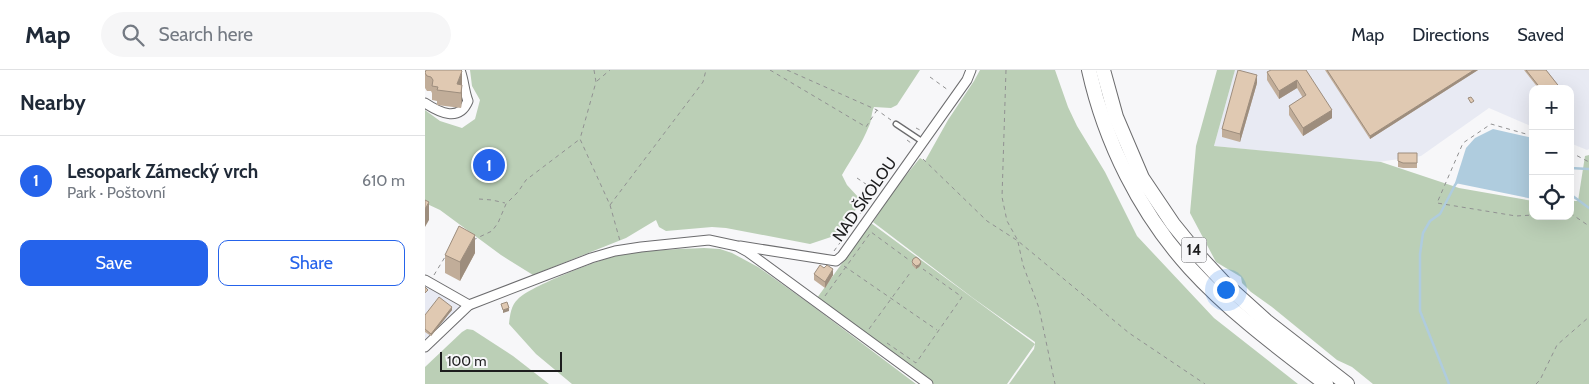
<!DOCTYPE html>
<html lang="en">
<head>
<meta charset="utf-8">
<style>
	:root { --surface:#fff; --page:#f6f6f7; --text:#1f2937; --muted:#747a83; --line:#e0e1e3; --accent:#2563eb }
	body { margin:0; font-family:Cabin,sans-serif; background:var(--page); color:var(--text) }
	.controls { position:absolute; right:15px; top:15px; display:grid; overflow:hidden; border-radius:10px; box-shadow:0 5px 20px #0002 }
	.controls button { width:45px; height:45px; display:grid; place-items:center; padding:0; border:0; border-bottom:1px solid var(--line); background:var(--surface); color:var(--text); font:25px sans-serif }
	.scale { position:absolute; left:15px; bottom:12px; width:122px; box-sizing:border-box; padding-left:5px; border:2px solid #1d1d1e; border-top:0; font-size:14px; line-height:18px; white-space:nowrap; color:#1d1d1e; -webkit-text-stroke:4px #f7f7f9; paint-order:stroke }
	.you { position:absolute; left:800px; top:219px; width:18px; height:18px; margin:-12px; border:4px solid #fff; border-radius:50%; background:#1a73e8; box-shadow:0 0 0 8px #1a73e833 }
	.badge { display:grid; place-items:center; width:32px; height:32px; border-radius:50%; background:var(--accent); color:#fff; font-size:16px; font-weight:700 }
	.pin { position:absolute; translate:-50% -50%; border:2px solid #fff; box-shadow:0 1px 5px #0006 }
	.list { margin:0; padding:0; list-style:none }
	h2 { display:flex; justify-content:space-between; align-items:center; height:65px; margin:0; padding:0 20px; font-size:21px }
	h2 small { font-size:16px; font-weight:400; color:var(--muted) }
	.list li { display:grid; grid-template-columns:32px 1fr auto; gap:15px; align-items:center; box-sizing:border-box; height:90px; padding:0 20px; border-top:1px solid var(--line) }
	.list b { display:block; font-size:19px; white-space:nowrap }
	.list p { margin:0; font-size:16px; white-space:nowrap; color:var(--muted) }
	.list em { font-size:16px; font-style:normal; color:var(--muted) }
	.actions { display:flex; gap:10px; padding:15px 20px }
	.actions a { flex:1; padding:11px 0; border:1px solid var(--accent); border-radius:10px; text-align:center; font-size:18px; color:var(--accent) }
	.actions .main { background:var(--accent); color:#fff }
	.icon { flex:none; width:28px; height:28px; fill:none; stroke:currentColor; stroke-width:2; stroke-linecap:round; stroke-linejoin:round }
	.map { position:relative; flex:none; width:1164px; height:314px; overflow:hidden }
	header { display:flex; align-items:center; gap:30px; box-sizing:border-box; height:70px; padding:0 25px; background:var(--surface); border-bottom:1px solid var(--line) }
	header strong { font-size:24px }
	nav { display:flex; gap:28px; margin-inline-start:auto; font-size:18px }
	.search { width:350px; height:45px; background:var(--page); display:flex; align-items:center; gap:12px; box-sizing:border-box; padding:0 18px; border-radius:28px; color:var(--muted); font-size:19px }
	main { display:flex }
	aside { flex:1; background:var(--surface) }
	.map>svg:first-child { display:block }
	.built { fill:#e8eaf3 }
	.green { fill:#bbcfb6 }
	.water { fill:#afccde }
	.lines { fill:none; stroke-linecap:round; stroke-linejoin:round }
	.stream { stroke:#afccde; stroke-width:2.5 }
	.service-casing { stroke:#6c6c6e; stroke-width:7 }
	.minor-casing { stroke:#6c6c6e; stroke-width:11 }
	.trunk-casing { stroke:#6c6c6e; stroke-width:16 }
	.path { stroke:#919192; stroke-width:1; stroke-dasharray:4 4; stroke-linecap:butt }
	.service { stroke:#fff; stroke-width:4.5 }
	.minor { stroke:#fff; stroke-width:9 }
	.trunk { stroke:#fff; stroke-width:14 }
	.wall { fill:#c1ad99 }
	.shaded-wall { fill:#9d8d7d }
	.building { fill:#e0c9b2; stroke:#9d8d7d }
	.labels { text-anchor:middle; stroke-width:4; stroke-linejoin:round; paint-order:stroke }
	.shield { fill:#f7f7f9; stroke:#5e5e60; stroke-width:1 }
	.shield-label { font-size:15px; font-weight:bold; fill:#1d1d1e }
	.street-label { font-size:16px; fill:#1d1d1e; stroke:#f7f7f9 }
</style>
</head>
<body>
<header>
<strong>Map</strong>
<div class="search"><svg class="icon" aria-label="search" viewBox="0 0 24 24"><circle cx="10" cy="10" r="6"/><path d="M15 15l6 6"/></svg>Search here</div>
<nav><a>Map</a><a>Directions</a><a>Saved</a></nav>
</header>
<main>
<aside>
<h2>Nearby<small></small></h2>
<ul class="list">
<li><span class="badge">1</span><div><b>Lesopark Zámecký vrch</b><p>Park · Poštovní</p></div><em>610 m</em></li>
</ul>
<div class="actions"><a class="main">Save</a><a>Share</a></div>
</aside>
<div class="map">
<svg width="1164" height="314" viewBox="0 0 1164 314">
	<rect width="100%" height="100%" fill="#f7f7f9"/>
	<g class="built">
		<path d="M810 0H1164V79L1162 80 1145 73V19H1108V57L1064 38 996 86 953 92 789 76Z"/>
		<path d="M0 213 35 237 0 272Z"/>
	</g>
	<g class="green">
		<path d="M45 0H495L472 35 466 38 449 37C446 43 447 50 444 56 437 74 426 89 417 105L422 115 434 128 433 137 409 166 385 174 301 158 287 157 241 161 234 157 231 150 201 168 108 205 76 185 15 140 0 133V40L15 51 37 58 50 49 55 30 47 16Z"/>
		<path d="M555 0H630L643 37 652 56 680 102 712 166 789 248 873 314H584L609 279 610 274 582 314H509L392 228 446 153 610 274V272L548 228 448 152 469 120 495 88 500 91 523 50 549 11Z"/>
		<path d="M792 0H810L789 76 956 92 1034 118 1108 131V146H1145V131H1153L1160 86 1164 85V314H948L927 297 912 290 847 237 826 222 817 213 816 207 791 192 765 143 771 76Z"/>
		<path d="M279 178 295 179 307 183 333 197 385 234 491 314H147L111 284 84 254C85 245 86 235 93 229 106 216 173 190 191 186 220 180 250 179 279 178Z"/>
		<path d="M42 259 48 260 88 286 124 314H0V297L37 262Z"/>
	</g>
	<path class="water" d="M1068 59 1108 68V129L1030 113 1041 78 1050 68Z"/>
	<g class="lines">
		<g class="stream">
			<path d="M1145 98 1164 99"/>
			<path d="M1145 124 1164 138"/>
			<path d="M1024 314 995 241V184L998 163 1005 151 1015 144 1030 115 1033 111"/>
		</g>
		<g class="service-casing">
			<path id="service" d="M471 54 498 72"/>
		</g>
		<g class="minor-casing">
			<g id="minor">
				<path d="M0 1V0"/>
				<path d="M0 33C15 43 34 52 43 31 39 21 39 10 35 0"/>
				<path d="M315 176 411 191 417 186 542 10 546 0"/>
				<path d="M0 210 44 235"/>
				<path d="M0 277 44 235 166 188 190 181 216 177 284 170 312 176 323 182 503 314"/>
			</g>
		</g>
		<g class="trunk-casing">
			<g id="trunk">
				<path d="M664 0C680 72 715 143 765 198 805 242 854 278 901 314"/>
				<path d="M678 0 691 47 717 108 748 154 774 186 800 214 841 251 922 314"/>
			</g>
		</g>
		<g class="path">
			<path d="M169 0 171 12 155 69 185 135 195 171"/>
			<path d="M345 0 441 57 452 40"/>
			<path d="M362 0 452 40 466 50"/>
			<path d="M581 0 577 127 582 151 592 169"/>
			<path d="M505 7 523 20"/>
			<path d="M172 11 185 0"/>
			<path d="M491 58 495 60"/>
			<path d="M1108 66 1066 54 1038 73 1012 133 1091 146 1108 145"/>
			<path d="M482 70 486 73"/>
			<path d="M1145 82 1164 92"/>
			<path d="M498 89 562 151 593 171 704 263 780 314"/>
			<path d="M432 108 451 121"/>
			<path d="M54 129 67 130 80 133"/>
			<path d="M185 135 278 12 281 0"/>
			<path d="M1145 143 1164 156"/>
			<path d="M435 144 463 105"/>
			<path d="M48 170 67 161 73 153 81 134 93 122 101 110 155 69"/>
			<path d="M593 172 598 195 614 238 630 314"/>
			<path d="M409 181 417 170"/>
			<path d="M419 196 512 260"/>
			<path d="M9 205 20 187"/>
			<path d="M400 226 446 162 484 190"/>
			<path d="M444 259 485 203"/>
			<path d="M462 273 491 293 537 227 498 199"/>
			<path d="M1111 314 1115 310 1132 275 1164 247"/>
		</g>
		<use href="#service" class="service"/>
		<use href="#minor" class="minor"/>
		<use href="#trunk" class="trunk"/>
	</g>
	<g class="wall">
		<path d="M881 0 907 48 878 66 864 45V36L878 28 872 18 854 29 842 10V2Z"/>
		<path d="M900 0H1053L945 69Z"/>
		<path d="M1099 0H1121L1136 19H1114Z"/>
		<path d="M0 3 37 15V29L36 38 12 35V31L7 30V23L6 21H2L0 18Z"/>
		<path d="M832 13 815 72 797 67V59Z"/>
		<path d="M973 83H992V98H978L973 97Z"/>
		<path d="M50 183 35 211 20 203V185Z"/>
		<path d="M487 192 496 194 494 197 491 199 487 195Z"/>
		<path d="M389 204 408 205 400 218 389 210Z"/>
		<path d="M27 240 6 266 0 262V245Z"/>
	</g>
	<g class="shaded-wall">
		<path d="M1049 0H1053L945 69V66Z"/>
		<path d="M37 1V16L32 14Z"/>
		<path d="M832 5V13L815 72V64Z"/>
		<path d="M872 10V18L854 29V21Z"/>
		<path d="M37 15V29L36 38V23Z"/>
		<path d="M907 40V48L878 66V58Z"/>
		<path d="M4 132V150L0 157V139Z"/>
		<path d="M50 165V183L35 211V192Z"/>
		<path d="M496 192V194L494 197 491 199V196Z"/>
		<path d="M408 199V205L400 218V212Z"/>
		<path d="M27 237V240L6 266V264Z"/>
		<path d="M84 238V241L78 243V240Z"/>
	</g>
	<g class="building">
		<path d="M1 0H36L37 1 32 14 37 15 36 23 12 20 13 17 7 16 8 10 6 7 2 6 0 3Z"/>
		<path d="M813 0 832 5 815 64 797 59Z"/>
		<path d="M846 0H881L907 40 878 58 864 36 881 25 872 10 854 21 842 2Z"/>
		<path d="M902 0H1049L945 66Z"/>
		<path d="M1101 0H1121L1136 19H1116Z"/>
		<path d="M1046 27 1049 31 1046 33 1043 28Z"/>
		<path d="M1145 30 1148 34 1145 36Z"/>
		<path d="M973 83H992V93H978L973 91Z"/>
		<path d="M0 130 4 132 0 139Z"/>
		<path d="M34 156 50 165 35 192 20 185Z"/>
		<path d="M491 187 494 189 496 192 494 195 491 196 487 192 488 189Z"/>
		<path d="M395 195 399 198 402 195 408 199 400 212 389 204Z"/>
		<path d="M0 217 3 220 0 223Z"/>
		<path d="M14 227 27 237 6 264 0 259V245Z"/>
		<path d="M82 232 84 238 78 240 76 234Z"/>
	</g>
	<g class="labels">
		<rect class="shield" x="756.5" y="167.5" width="25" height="25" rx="4"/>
		<g class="shield-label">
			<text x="769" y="185">14</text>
		</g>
		<g class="street-label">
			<text transform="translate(439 129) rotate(-55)" y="6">NAD ŠKOLOU</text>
		</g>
	</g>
</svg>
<div class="controls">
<button>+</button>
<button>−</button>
<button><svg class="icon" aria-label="locate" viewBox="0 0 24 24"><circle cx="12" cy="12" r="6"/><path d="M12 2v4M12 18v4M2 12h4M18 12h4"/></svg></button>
</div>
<div class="scale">100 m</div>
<div class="you"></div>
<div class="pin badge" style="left:64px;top:95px">1</div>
</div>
</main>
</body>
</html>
